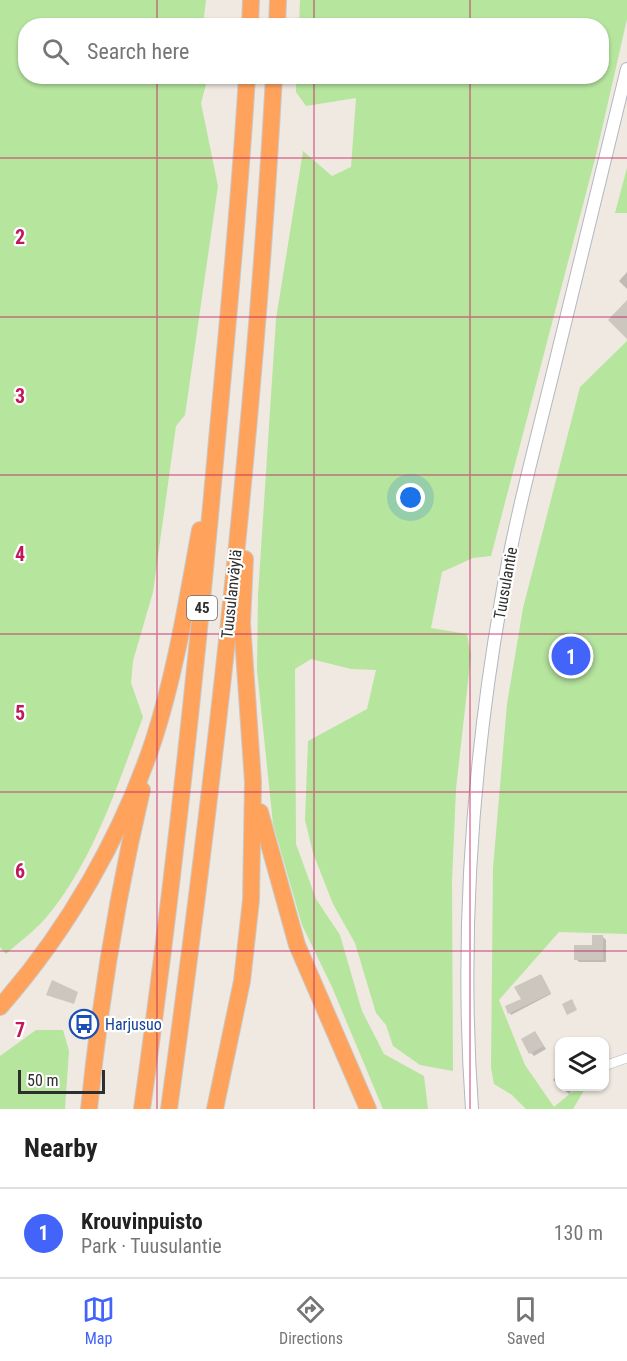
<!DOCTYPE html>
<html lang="en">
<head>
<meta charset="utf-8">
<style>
	:root { --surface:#fff; --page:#f6f6f6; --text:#222; --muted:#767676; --line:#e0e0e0; --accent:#4264fb }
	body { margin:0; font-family:"Roboto Condensed",sans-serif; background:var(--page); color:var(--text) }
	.controls { position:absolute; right:18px; bottom:18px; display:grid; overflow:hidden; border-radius:12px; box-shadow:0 2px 4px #0004 }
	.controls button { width:54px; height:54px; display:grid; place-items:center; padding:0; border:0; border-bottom:2px solid var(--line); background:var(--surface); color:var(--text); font:30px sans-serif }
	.scale { position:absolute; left:18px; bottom:15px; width:87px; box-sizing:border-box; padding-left:6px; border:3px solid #2e2e2e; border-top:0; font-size:16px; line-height:21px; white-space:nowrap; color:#2e2e2e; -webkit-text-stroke:4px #fff; paint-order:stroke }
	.you { position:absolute; left:411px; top:498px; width:21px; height:21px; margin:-15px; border:4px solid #fff; border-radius:50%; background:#1a73e8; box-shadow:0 0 0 9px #1a73e833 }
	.badge { display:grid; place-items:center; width:39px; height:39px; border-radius:50%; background:var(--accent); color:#fff; font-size:20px; font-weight:700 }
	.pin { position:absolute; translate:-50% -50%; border:3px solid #fff; box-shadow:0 2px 6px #0006 }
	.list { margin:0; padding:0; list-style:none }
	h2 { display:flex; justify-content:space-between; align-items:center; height:78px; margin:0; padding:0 24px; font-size:26px }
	h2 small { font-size:20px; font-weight:400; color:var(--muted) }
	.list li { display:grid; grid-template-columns:39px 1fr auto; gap:18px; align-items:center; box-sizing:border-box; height:90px; padding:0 24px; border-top:2px solid var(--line) }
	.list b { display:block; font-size:22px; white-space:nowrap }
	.list p { margin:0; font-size:20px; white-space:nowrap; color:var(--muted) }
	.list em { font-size:20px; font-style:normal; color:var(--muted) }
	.icon { flex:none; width:33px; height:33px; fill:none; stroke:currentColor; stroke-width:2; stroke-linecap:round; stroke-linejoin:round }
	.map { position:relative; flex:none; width:627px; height:1109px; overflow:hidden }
	.search { position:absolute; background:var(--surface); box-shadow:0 2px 4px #0004; left:18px; right:18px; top:18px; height:66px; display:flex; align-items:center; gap:15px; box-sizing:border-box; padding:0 21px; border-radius:24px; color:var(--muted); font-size:22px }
	.sheet { height:168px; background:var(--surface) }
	nav { display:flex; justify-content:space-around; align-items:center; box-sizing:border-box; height:84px; border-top:2px solid var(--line); background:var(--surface); font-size:16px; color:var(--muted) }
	nav a { display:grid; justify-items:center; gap:3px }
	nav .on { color:var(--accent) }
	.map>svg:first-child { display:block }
	.green { fill:#b6e59e }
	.shadow { fill:#0003 }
	.building { fill:#cbc7bf }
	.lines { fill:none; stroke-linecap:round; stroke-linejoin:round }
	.minor-casing { stroke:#b4b7c1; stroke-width:10 }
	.secondary-casing { stroke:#b4b7c1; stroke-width:14 }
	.motorway-casing { stroke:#c9c9c9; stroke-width:18 }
	.minor { stroke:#fff; stroke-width:9 }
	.secondary { stroke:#fff; stroke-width:12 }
	.motorway { stroke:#ffa35c; stroke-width:16 }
	.grid { fill:none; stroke:#c2185b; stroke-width:1.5; stroke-opacity:0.55 }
	.labels { text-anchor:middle; stroke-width:4.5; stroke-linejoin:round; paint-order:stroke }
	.shield { fill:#fff; stroke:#6d6d6d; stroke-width:1.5 }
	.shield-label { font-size:15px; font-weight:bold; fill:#2e2e2e }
	.street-label { font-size:16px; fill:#2e2e2e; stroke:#fff }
	.transit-label { font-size:16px; fill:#164399; stroke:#fff; text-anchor:start }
	.grid-label { font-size:20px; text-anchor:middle; font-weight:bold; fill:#c2185b; stroke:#fff; stroke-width:4.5; stroke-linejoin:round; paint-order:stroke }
</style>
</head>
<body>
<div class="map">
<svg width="627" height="1109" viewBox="0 0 627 1109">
	<rect width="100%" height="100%" fill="#efe9e1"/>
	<g class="green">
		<path d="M0 0H206L203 25 26 26V76L208 77 201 103 218 186 185 415 176 426 153 592 133 661 131 683 143 717C117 786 93 863 44 920 33 932 18 943 6 954L0 947Z"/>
		<path d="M300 0H627V19L596 155 491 556 473 558 442 572 431 628 467 634 471 655 456 789 452 881 453 1071 420 1065 393 1046 386 1025 376 1013 355 943 333 904 313 853 305 820 308 741 367 709 376 670 351 669 311 659 295 669 296 844 316 899 340 935 362 1011 384 1054 424 1076 428 1109H383L332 987 302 925 273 824 257 670 258 595 276 319 303 151 332 176 351 167 356 98 306 106 296 92V77L602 76V26L299 25Z"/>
		<path d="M627 168V213H615Z"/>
		<path d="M627 341V934L559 932 499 1000 525 1065 554 1107 578 1087H586L573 1109H526L512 1095 494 1084 491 1068 493 868 507 704 523 608 580 387Z"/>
		<path d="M36 1030H63L69 1051 65 1109H0V1056Z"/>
	</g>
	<g class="shadow">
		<path d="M627 272V289L619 281Z"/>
		<path d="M603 937 606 940V962H579L576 959Z"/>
		<path d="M542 976 551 994 511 1015 507 1007 523 1000Z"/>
		<path d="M535 1032 546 1049 534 1056 531 1053Z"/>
		<path d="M560 1072V1086L553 1080Z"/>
		<path d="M560 1086H576L569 1094Z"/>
	</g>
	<g class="building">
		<path d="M627 300V339L608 320Z"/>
		<path d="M592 935H603V960H574V945H592Z"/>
		<path d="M541 974 551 993 508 1014 505 1006 521 999 514 987Z"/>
		<path d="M52 980 78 992 74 1004 46 995Z"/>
		<path d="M572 999 577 1010 567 1015 562 1004Z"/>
		<path d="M535 1031 544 1046 529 1054 521 1039Z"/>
	</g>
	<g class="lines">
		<g class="minor-casing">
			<path id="minor" d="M604 1069 607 1065 627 1058"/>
		</g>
		<g class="secondary-casing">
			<path id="secondary" d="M472 1109C460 940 472 768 501 601 514 523 535 446 554 368 579 269 603 169 627 69"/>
		</g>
		<g class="motorway-casing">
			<g id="motorway">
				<path d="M250 26 251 0"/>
				<path d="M277 26 278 0"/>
				<path d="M260 812 297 945 368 1109"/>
				<path d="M0 1007C67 931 122 836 154 739 176 671 187 600 200 530"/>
				<path d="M89 1109C100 1001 117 896 142 790"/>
				<path d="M142 1109C173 887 197 664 217 440 228 319 240 198 247 76"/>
				<path d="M169 1109C216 766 255 422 274 76"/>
				<path d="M215 1109 242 981 251 900 253 782 242 623 245 559"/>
			</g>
		</g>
		<use href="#minor" class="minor"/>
		<use href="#secondary" class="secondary"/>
		<use href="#motorway" class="motorway"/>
	</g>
	<path class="grid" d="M157 0V26M314 0V26M470 0V26M157 76V1109M314 76V1109M470 76V1109M0 158H627M0 317H627M0 475H627M0 634H627M0 792H627M0 951H627"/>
	<defs>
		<g id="bus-ring" transform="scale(1.5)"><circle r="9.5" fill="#fff" stroke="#1a4fb4" stroke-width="1.5"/><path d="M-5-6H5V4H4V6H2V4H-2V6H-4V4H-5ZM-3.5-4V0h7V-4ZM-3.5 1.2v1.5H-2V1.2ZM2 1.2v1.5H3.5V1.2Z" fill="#1a4fb4"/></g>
	</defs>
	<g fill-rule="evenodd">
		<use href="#bus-ring" x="84" y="1024"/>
	</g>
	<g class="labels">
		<rect class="shield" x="187" y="596" width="30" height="24" rx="4.5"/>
		<g class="shield-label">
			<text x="202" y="613">45</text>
		</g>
		<g class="street-label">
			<text transform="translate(505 583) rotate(-80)" y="6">Tuusulantie</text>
			<text transform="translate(231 594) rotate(-84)" y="6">Tuusulanväylä</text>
		</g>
		<g class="transit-label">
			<text x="105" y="1030">Harjusuo</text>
		</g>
	</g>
	<g class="grid-label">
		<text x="20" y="244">2</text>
		<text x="20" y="403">3</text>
		<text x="20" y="561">4</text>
		<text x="20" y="720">5</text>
		<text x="20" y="878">6</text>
		<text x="20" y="1037">7</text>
	</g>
</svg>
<div class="controls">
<button><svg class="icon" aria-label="layers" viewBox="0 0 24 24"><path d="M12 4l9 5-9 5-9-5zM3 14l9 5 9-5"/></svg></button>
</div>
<div class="scale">50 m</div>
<div class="you"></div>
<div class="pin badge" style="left:571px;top:656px">1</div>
<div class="search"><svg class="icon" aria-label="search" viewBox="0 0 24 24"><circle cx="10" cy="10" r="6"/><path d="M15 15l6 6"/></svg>Search here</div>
</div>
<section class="sheet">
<h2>Nearby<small></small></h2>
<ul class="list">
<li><span class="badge">1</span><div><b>Krouvinpuisto</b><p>Park · Tuusulantie</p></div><em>130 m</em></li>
</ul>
</section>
<nav>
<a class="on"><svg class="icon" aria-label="map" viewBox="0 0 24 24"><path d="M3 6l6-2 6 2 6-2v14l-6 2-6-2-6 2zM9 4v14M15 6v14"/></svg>Map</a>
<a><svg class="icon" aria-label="directions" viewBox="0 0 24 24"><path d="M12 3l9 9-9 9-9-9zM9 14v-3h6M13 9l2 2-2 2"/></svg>Directions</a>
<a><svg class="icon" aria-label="saved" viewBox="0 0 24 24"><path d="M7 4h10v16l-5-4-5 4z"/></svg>Saved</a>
</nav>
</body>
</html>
